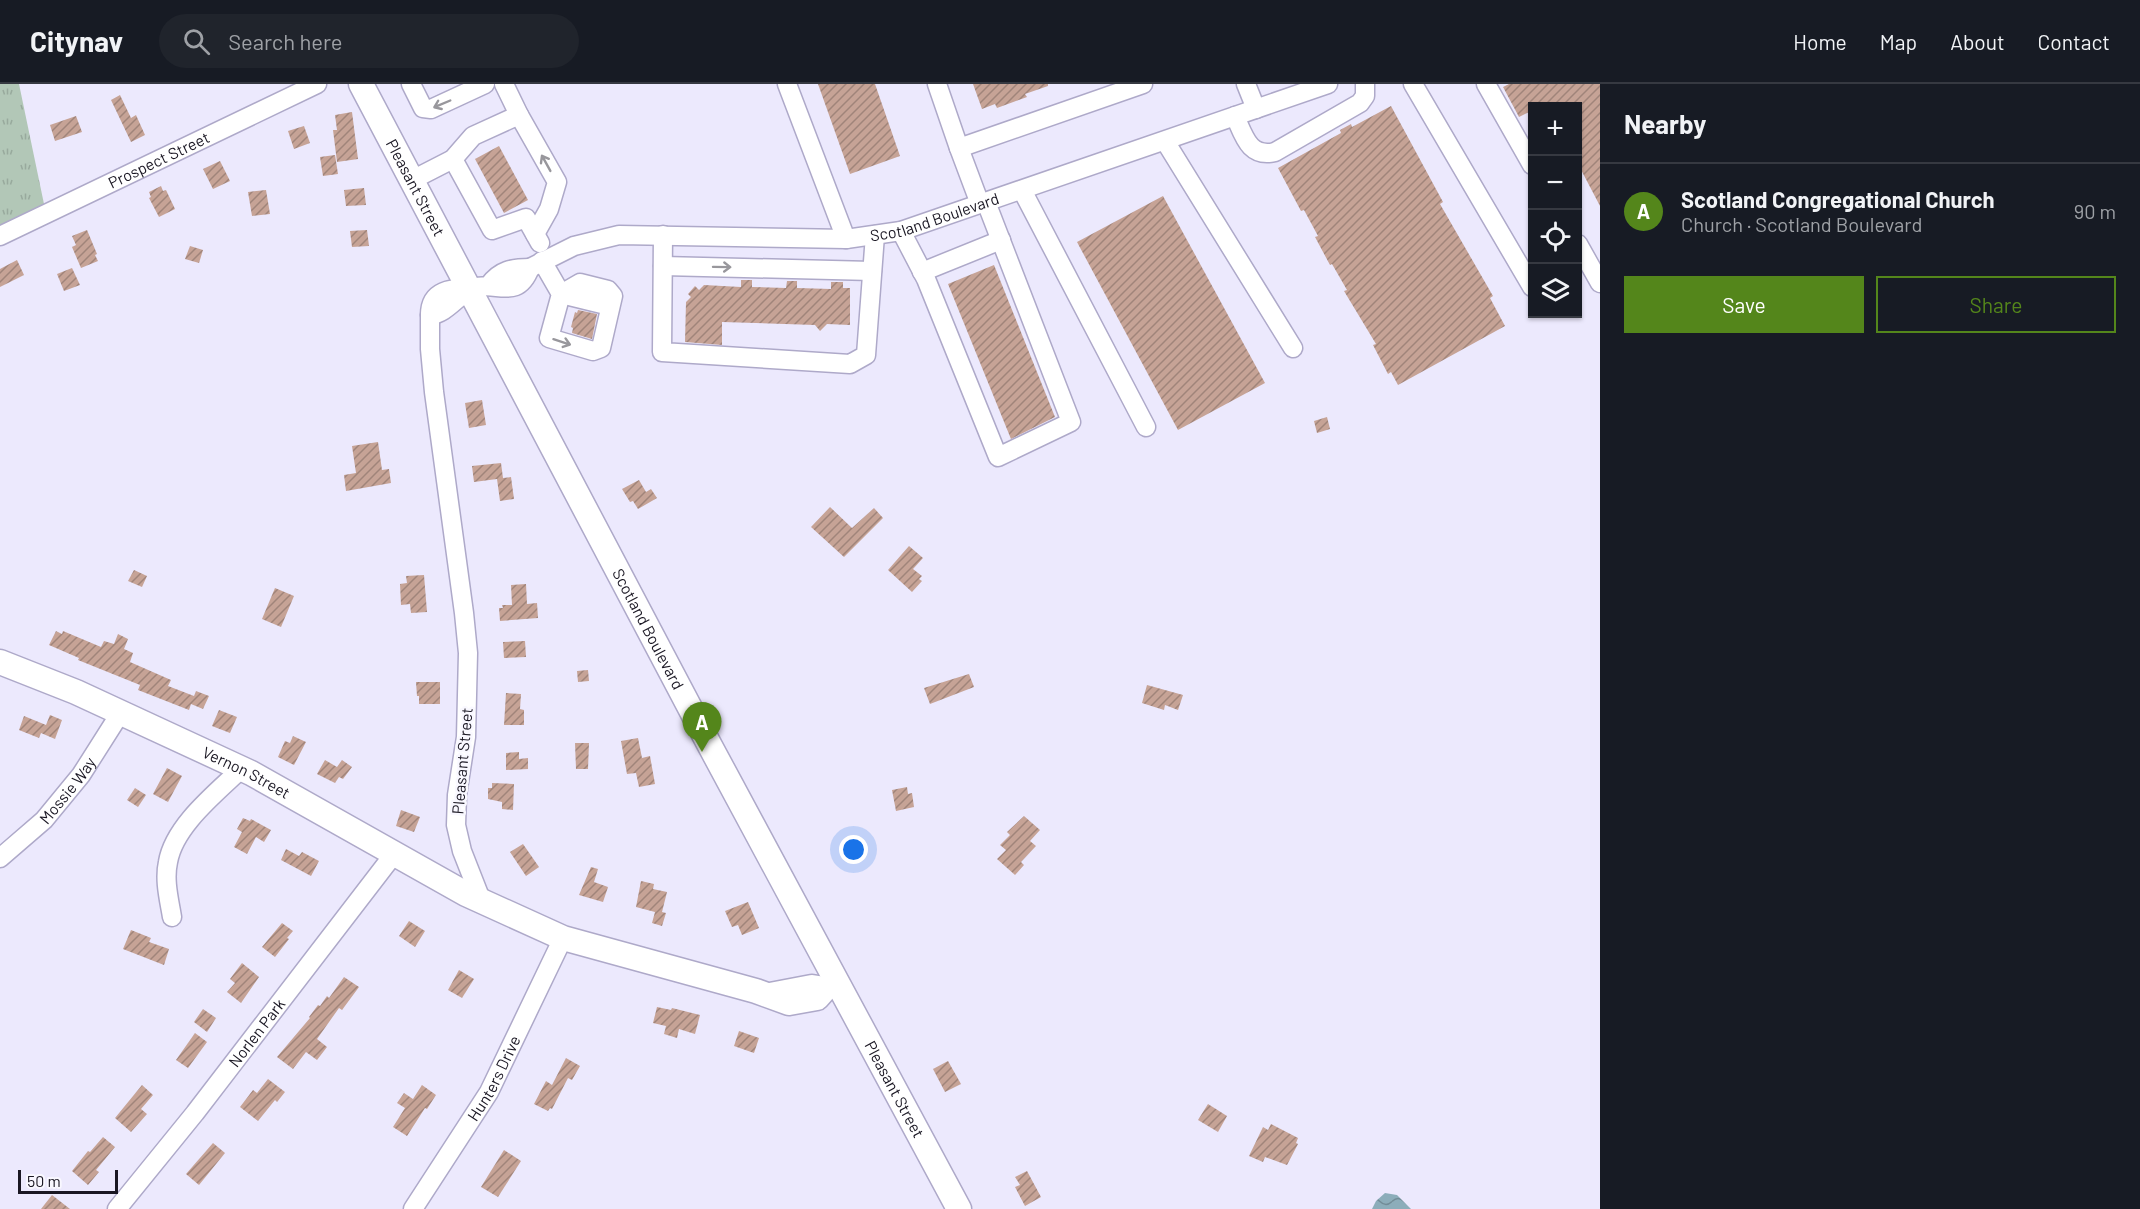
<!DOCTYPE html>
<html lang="en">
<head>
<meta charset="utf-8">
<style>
	:root { --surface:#171b24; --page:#20242c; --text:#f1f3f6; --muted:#9ea1a6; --line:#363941; --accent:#54861b }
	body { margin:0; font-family:Barlow,sans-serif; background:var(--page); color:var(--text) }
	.controls { position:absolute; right:18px; top:18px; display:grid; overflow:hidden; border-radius:0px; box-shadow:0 2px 4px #0004 }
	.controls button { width:54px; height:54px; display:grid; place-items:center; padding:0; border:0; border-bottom:2px solid var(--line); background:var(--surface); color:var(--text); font:30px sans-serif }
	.scale { position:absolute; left:18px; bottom:15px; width:100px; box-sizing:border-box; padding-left:6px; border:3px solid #1a1723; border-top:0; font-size:16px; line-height:21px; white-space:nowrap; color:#1a1723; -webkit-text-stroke:4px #f9f8ff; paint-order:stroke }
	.you { position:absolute; left:854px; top:766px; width:21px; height:21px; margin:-15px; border:4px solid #fff; border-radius:50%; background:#1a73e8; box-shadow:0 0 0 9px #1a73e833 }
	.badge { display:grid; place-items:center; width:39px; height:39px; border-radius:50%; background:var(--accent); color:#fff; font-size:20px; font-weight:700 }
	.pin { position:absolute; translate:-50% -50px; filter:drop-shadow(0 2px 3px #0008) }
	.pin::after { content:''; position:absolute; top:32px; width:21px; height:18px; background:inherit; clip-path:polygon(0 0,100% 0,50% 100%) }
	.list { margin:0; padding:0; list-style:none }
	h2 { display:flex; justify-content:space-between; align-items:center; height:78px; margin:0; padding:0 24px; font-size:26px }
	h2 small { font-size:20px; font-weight:400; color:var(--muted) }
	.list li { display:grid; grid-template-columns:39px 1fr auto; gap:18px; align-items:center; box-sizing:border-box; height:96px; padding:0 24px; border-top:2px solid var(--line) }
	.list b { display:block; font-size:22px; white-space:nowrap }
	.list p { margin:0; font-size:20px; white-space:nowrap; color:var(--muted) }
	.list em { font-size:20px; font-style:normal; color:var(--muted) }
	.actions { display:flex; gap:12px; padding:18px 24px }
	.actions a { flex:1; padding:14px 0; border:2px solid var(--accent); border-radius:0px; text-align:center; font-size:21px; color:var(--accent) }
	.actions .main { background:var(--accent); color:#fff }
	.icon { flex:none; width:33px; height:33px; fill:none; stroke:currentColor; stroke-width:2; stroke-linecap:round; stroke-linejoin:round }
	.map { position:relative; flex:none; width:1600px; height:1125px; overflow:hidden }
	header { display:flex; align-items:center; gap:36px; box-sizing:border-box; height:84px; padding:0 30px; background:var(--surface); border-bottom:2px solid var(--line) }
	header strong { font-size:28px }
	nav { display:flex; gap:33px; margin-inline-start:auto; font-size:21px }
	.search { width:420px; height:54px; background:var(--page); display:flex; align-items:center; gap:15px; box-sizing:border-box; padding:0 21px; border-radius:33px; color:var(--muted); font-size:22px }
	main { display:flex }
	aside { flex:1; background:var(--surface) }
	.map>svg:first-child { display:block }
	.park { fill:url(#park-tufts) }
	.water { fill:url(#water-waves) }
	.building { fill:url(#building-hatch) }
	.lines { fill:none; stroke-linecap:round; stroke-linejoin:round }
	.minor-casing { stroke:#aea9c9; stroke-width:21 }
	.major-casing { stroke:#aea9c9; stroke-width:27 }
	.minor { stroke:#fff; stroke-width:18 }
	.major { stroke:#fff; stroke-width:24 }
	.oneway { stroke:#98979c }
	.labels { text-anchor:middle; stroke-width:5; stroke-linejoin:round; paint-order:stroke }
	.street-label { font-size:16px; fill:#1a1723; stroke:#f9f8ff }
</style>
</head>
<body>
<header>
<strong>Citynav</strong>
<div class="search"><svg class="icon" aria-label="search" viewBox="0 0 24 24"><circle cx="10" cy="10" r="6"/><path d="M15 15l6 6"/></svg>Search here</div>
<nav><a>Home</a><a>Map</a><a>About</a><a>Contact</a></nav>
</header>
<main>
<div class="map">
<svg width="1600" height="1125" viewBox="0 0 1600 1125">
	<defs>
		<pattern id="park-tufts" width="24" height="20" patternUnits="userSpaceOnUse" patternTransform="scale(1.5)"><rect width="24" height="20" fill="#b2c7b7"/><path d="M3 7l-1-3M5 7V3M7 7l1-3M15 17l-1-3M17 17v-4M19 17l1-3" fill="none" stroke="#98aa9d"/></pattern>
		<pattern id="water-waves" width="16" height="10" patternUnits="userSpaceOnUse" patternTransform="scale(1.5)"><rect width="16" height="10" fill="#8cadba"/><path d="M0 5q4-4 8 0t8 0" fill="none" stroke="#728c97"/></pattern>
		<pattern id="building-hatch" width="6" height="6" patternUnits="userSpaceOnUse" patternTransform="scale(1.5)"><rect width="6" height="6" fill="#c6a396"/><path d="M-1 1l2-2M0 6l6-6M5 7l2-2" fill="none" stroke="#a0847a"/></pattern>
	</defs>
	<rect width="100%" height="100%" fill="#ece9fd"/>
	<path class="park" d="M0 0H19L44 120 0 141Z"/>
	<path class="water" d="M1385 1109 1397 1111 1411 1125H1372L1376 1117Z"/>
	<g class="building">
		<path d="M818 0H875L900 72 850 90Z"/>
		<path d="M973 0H1048V2L1025 10 1027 13 997 24 995 20 982 25Z"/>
		<path d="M1509 0H1600V122L1578 80V22H1533V26L1519 33 1503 3Z"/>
		<path d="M120 11 131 34 136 31 145 51 131 58 111 16Z"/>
		<path d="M1391 22 1443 118 1440 120 1493 212 1490 214 1505 242 1398 301 1391 288 1388 290 1373 261 1376 260 1344 207 1347 206 1332 180 1330 181 1315 153 1318 152 1304 126 1301 127 1278 84 1341 49 1340 46 1351 40 1352 43Z"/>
		<path d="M352 28 358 75 337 78 333 46H337L335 31Z"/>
		<path d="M76 32 82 48 55 57 50 41Z"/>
		<path d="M304 42 310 59 294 65 288 47Z"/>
		<path d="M499 62 528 116 504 129 475 75Z"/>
		<path d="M335 71 338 90 323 92 320 73Z"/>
		<path d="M220 77 230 97 213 105 203 85Z"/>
		<path d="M161 102 163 107 166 106 175 125 159 133 149 114 151 113 149 108Z"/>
		<path d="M364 104 366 121 346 122 344 106Z"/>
		<path d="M266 106 270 130 252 132 248 108Z"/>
		<path d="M1163 112 1265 299 1178 346 1077 158Z"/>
		<path d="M87 146 97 170 95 171 98 177 81 184 72 163 76 161 72 152Z"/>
		<path d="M367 146 369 162 352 163 350 147Z"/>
		<path d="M190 162 203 166 199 179 185 175Z"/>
		<path d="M17 176 24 191 0 203V185Z"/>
		<path d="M994 181 1055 333 1011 355 948 200Z"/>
		<path d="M72 184 80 201 64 207 57 190Z"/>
		<path d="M741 196H752V203L786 204 787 197H797V204L831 205V198H843V204H850V241L827 240 820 247 815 241 722 238V261L685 258 686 218 691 213 688 210 695 202 699 206 704 201 741 203Z"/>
		<path d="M578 226 597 230 592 255 572 249 573 244 571 243 575 228 577 229Z"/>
		<path d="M482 316 486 341 469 344 465 319Z"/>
		<path d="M1327 333 1330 345 1317 349 1314 337Z"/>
		<path d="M378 358 382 386 389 385 391 399 346 407 344 391 356 389 352 362Z"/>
		<path d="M501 379 503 394 511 393 514 415 500 417 497 395 474 398 472 382Z"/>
		<path d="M639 396 646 408 651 405 657 414 638 425 633 417 630 418 622 405Z"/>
		<path d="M830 423 852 444 874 424 883 434 844 473 811 443Z"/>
		<path d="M909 462 923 474 913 485 922 492 919 495 922 497 912 508 888 486Z"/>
		<path d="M134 486 147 492 142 503 128 497Z"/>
		<path d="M424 491 427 528 411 529 410 520 401 521 400 500 407 499 406 492Z"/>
		<path d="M526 500 527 520 537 519 538 534 500 537 499 524H503L502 521H512L511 501Z"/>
		<path d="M275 504 294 512 281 543 262 535Z"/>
		<path d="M56 547 62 550 63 547 101 563 104 557 114 560 118 550 128 555 124 565 133 569 130 578 171 596 168 602 194 612 196 607 209 612 203 625 191 620 189 626 138 606 140 601 78 576 79 574 49 561Z"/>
		<path d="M525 557 526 573 504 574 503 558Z"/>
		<path d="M588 586 589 597 578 598 577 587Z"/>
		<path d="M969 590 974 603 930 620 924 604Z"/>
		<path d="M416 598H440V620H419V612H417Z"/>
		<path d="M1147 601 1183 611 1178 626 1165 621 1164 626 1142 619Z"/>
		<path d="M506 609 521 610 520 625 524 626V641H504Z"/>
		<path d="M219 626 237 633 230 649 212 642Z"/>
		<path d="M50 631 62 636 55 655 41 649 39 654 19 646 24 632 46 641Z"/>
		<path d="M293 652 306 658 294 681 278 673 285 657 290 659Z"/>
		<path d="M638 654 642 674 650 672 655 700 639 703 636 689 627 690 621 657Z"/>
		<path d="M575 659H589L588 685H576Z"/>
		<path d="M519 668V675L528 674V685L506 686V669Z"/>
		<path d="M325 676 337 683 342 676 352 683 343 695 339 693 335 699 317 690Z"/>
		<path d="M167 684 182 692 168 718 153 710Z"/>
		<path d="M492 699 514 700 513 726 502 725V718L488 715V704H492Z"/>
		<path d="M907 703 908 710 912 709 914 723 896 727 892 706Z"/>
		<path d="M135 704 146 711 138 723 127 716Z"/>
		<path d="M401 726 420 733 414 748 396 742Z"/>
		<path d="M1024 732 1040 746 1030 757 1036 762 1021 778 1024 781 1015 791 997 775 1006 766 1000 761 1010 751 1007 748Z"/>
		<path d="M243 734 250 737 251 735 271 746 264 758 256 753 247 770 234 763 242 748 237 745Z"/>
		<path d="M523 760 539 783 526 792 510 768Z"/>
		<path d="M286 765 299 772 302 768 319 777 311 792 281 776Z"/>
		<path d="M591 783 598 785 594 798 608 803 603 818 579 811Z"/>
		<path d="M641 797 654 800 653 805 667 808 662 828 666 829 662 842 652 839 655 828 636 823Z"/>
		<path d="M748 818 759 844 742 851 738 841 732 843 725 827Z"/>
		<path d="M409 837 425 847 415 863 399 852Z"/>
		<path d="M282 839 293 847 287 854 289 855 275 873 262 863Z"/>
		<path d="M131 846 151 854 149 858 169 865 164 881 123 865Z"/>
		<path d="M242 879 259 893 241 919 227 908 235 899 230 895Z"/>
		<path d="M459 886 474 895 462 914 448 906Z"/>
		<path d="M344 893 359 903 342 926 339 924 317 955 327 963 317 976 306 968 293 985 277 973 310 934 309 933 318 921 320 922 327 912 329 914Z"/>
		<path d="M657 923 671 926 672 924 700 931 695 950 679 945 677 954 664 950 666 942 653 939Z"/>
		<path d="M203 925 216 934 207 948 194 938Z"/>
		<path d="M739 947 759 954 754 969 734 962Z"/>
		<path d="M195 949 207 958 188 984 176 976Z"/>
		<path d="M566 974 580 982 572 996 568 994 552 1025 550 1024 548 1027 534 1020 546 997 552 1001Z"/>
		<path d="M948 977 961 1000 945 1008 933 985Z"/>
		<path d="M268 995 285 1008 277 1018 275 1016 258 1037 240 1023 253 1006 257 1009Z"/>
		<path d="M142 1001 153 1011 141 1025 147 1030 131 1048 115 1034Z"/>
		<path d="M422 1001 436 1011 427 1025 425 1024 407 1052 393 1043 405 1024 397 1019 404 1009 413 1015Z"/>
		<path d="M1208 1020 1227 1032 1218 1048 1198 1036Z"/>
		<path d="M1271 1040 1298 1054 1296 1059 1298 1060 1287 1081 1265 1073 1263 1078 1249 1072 1263 1043 1268 1046Z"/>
		<path d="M103 1053 115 1063 96 1086 99 1088 88 1101 72 1087 88 1067 90 1068Z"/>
		<path d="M213 1059 225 1069 199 1101 186 1090Z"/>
		<path d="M504 1066 521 1077 498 1113 481 1103Z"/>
		<path d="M1027 1087 1041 1113 1025 1122 1015 1103 1020 1101 1015 1093Z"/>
		<path d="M52 1111 70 1125H41Z"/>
	</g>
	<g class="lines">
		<g class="minor-casing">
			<g id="minor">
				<path d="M411 0 423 24 431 25 485 0"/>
				<path d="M504 0 519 31"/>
				<path d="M787 0 846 155"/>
				<path d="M937 0 959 64"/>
				<path d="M1246 0 1256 25"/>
				<path d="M1413 0 1532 203"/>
				<path d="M1486 0 1532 81"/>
				<path d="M1235 32C1244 52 1249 74 1275 68L1360 19 1365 12V0"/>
				<path d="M1165 57 1293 264"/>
				<path d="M453 75 492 146 526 134 540 159"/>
				<path d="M412 96 453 75 473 52 519 31 557 98 549 125 535 150"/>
				<path d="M1022 106 1146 343"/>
				<path d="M980 120 959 64 1143 0"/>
				<path d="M901 147 926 195 998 373 1071 338 986 118"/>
				<path d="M663 151 662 268 850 280 866 271 875 151"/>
				<path id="s1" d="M0 152 317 0"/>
				<path d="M1578 160 1600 199"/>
				<path d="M542 177 561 210 549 254 593 267 601 264 613 212 608 206 580 199 561 210"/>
				<path d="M663 182 872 187"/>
				<path id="s2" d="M530 184 574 162 619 151 846 155 901 147 1328 0"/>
				<path d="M922 188 1001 156"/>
				<path d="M471 205C451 204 430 206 430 231 447 230 458 210 474 204 496 196 517 218 530 184 512 184 500 186 489 201"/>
				<path d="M561 210 610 222"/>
				<path d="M430 231V265L434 308 464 529 468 569 466 653 457 711 456 741 462 767 482 818"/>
				<path id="s3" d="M0 774 44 736 81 691 121 628"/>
				<path d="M172 833C169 815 164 796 168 778 174 742 216 709 241 685"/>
				<path id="s4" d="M117 1125 195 1029 394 770"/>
				<path id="s5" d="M413 1125 489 1008 563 854"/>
			</g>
		</g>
		<g class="major-casing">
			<g id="major">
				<path id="s6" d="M361 0 709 660 959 1125"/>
				<path id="s7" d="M0 578 76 608 251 689 466 810 563 854 756 907 789 919 817 914 825 905 812 903 770 911"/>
			</g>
		</g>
		<use href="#minor" class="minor"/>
		<use href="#major" class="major"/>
	</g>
	<defs><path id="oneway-shaft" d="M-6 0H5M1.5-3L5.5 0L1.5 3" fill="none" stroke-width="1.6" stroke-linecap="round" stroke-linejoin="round" transform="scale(1.5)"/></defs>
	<g class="oneway">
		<use href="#oneway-shaft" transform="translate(442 20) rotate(157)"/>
		<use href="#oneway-shaft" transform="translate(546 79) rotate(-119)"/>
		<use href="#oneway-shaft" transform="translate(722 183) rotate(1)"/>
		<use href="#oneway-shaft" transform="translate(562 258) rotate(18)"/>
	</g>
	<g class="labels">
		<g class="street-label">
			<text dy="6" stroke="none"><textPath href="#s1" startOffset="176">Prospect Street</textPath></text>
			<text dy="6" stroke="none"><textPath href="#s6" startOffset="117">Pleasant Street</textPath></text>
			<text dy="6" stroke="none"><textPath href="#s2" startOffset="414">Scotland Boulevard</textPath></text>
			<text dy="6" stroke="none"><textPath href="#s6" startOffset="616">Scotland Boulevard</textPath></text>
			<text transform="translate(462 677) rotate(-85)" y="6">Pleasant Street</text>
			<text dy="6" stroke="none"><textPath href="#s7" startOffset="270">Vernon Street</textPath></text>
			<text dy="6" stroke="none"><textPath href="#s3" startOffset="96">Mossie Way</textPath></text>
			<text dy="6" stroke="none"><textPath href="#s4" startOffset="225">Norlen Park</textPath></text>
			<text dy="6" stroke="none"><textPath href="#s5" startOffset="154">Hunters Drive</textPath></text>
			<text dy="6" stroke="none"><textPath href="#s6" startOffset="1138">Pleasant Street</textPath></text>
		</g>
	</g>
</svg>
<div class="controls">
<button>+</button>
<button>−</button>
<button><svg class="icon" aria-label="locate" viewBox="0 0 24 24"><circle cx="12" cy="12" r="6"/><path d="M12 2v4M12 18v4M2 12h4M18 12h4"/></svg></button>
<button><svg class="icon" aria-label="layers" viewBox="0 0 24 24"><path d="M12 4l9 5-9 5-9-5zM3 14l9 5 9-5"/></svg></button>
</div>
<div class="scale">50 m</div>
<div class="you"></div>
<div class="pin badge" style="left:702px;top:668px">A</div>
</div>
<aside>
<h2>Nearby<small></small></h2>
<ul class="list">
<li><span class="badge">A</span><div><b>Scotland Congregational Church</b><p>Church · Scotland Boulevard</p></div><em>90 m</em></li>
</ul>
<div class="actions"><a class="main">Save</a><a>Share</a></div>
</aside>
</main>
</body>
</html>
